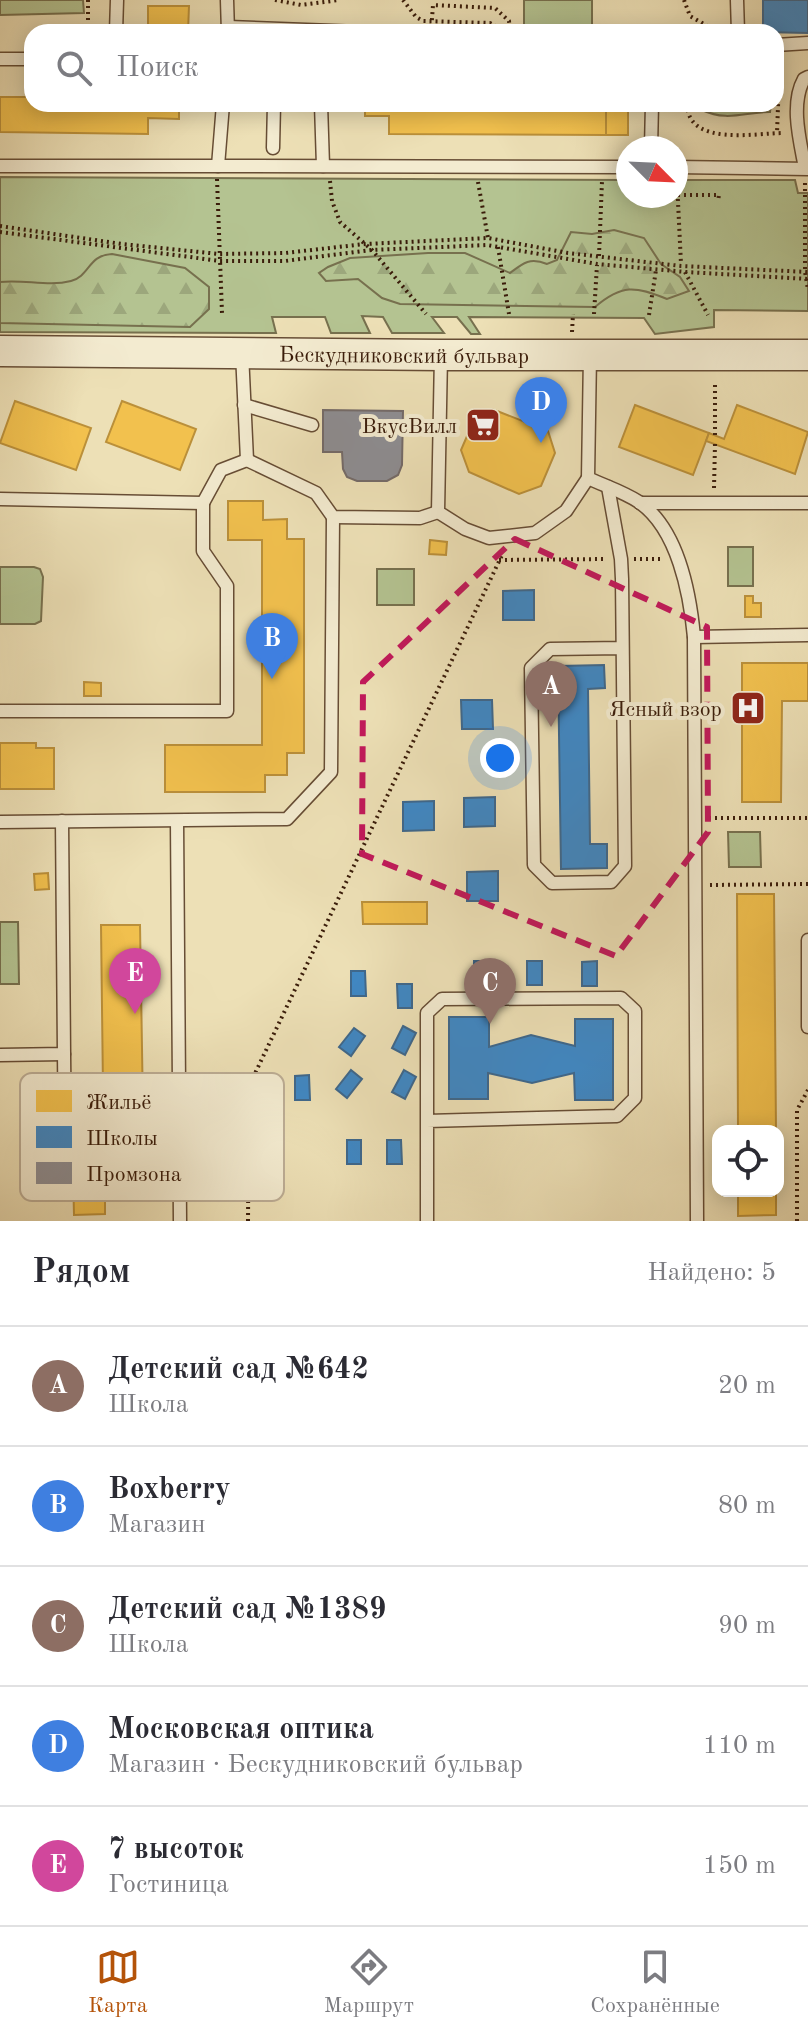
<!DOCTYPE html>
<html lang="ru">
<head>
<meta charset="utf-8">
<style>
	:root { --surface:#fff; --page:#f7f7f7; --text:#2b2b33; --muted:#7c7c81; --line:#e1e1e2; --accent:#b45309 }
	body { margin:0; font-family:"Old Standard TT",serif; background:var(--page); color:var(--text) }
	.controls { position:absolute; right:24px; bottom:24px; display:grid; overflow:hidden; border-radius:16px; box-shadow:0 4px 20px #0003 }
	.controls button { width:72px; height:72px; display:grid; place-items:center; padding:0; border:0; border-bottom:2px solid var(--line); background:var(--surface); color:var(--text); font:40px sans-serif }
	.compass { position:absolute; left:616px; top:136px; width:72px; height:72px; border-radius:50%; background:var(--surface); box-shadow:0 4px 20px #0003; rotate:114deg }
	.you { position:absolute; left:500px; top:758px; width:28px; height:28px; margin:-20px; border:6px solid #fff; border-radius:50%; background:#1a73e8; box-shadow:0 0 0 12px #1a73e833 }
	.badge { display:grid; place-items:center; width:52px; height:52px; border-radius:50%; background:var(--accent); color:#fff; font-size:26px; font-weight:700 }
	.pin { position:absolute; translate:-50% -66px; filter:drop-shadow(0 2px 4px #0008) }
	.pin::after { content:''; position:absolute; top:42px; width:28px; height:24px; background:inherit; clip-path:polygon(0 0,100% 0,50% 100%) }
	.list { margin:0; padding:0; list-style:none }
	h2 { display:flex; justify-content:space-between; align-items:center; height:104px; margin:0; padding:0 32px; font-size:34px }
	h2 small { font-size:26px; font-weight:400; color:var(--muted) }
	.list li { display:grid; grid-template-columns:52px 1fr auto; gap:24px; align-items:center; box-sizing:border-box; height:120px; padding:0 32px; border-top:2px solid var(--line) }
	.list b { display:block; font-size:30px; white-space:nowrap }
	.list p { margin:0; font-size:26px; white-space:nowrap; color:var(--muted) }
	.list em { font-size:26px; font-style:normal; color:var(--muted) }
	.icon { flex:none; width:44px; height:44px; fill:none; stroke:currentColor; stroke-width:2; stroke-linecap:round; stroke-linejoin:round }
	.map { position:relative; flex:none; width:808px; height:1221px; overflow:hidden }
	.search { position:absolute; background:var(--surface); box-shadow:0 4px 20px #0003; left:24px; right:24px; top:24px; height:88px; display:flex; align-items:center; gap:20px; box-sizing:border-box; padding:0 28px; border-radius:24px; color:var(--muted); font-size:30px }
	.sheet { height:704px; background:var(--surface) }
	nav { display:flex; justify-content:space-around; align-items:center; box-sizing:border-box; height:112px; border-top:2px solid var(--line); background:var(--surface); font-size:22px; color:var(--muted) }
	nav a { display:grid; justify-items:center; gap:4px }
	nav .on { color:var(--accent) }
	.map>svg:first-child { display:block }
	.green { fill:#b4c391; stroke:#77704e; stroke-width:2 }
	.forest { fill:url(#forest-firs); stroke:#77704e; stroke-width:2 }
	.homes { fill:#f2c14e; stroke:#bb903a; stroke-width:2 }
	.schools { fill:#3f88c5; stroke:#3e688d; stroke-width:2 }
	.industry { fill:#8d8d92; stroke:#746b69; stroke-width:2 }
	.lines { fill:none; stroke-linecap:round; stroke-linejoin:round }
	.service-casing { stroke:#674d35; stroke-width:15 }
	.tertiary-casing { stroke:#674d35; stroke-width:33 }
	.path { stroke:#3a1c0a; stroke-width:4; stroke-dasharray:2 4; stroke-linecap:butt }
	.service { stroke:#f3ebd0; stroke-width:12 }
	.tertiary { stroke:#f3ebd0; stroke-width:30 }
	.marked { fill:none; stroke:#c2185b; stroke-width:6; stroke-dasharray:16 10; stroke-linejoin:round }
	.labels { text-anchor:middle; stroke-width:8; stroke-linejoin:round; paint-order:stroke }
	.street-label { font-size:22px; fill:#3a1c0a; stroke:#f3ebd0 }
	.poi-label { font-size:22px; fill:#3a1c0a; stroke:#f3ebd0; text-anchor:end }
	.key { fill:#f3ebd0; stroke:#bcad95; stroke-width:2 }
	.key-label { font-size:22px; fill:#3a1c0a }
</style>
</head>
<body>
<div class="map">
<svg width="808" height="1221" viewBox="0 0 808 1221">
	<defs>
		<pattern id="forest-firs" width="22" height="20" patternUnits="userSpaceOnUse" patternTransform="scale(2)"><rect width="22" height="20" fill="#b4c391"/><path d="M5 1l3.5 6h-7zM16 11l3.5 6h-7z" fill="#9ca77c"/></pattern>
	</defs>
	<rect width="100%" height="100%" fill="#ede0b6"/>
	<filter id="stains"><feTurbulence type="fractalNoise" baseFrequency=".0025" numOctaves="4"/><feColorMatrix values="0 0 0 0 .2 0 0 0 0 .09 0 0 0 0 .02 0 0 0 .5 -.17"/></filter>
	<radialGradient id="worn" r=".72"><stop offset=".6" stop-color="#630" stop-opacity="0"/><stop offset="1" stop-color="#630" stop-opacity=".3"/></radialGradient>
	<g class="green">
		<path d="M0 0H83L84 13 0 15Z"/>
		<rect x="524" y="0" width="68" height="28"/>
		<path d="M703 104H771L770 112C745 112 727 122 702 110Z"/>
		<path d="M0 177 628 180V196H676V180H795L798 193H808V311L714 310V327L655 334 644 318 469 317 480 334H471L457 317H432L444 333H392L383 317 362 316 370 333H331L325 317H272L276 333 0 332Z"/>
		<rect x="728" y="547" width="25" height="39"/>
		<path d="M0 567H34L40 569 43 577 41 621 35 624H0Z"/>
		<rect x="377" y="569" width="37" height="36"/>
		<path d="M728 832H760L761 867H729Z"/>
		<path d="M0 922H18L19 984H0Z"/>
	</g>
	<g class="forest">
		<path d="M614 230 644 238 661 264 680 277 689 291 667 299C635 286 622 284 595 307L400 304 382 298 358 279 326 281 319 273 328 267 350 258 428 253H465L510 273C523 263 530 257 547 264L557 260 571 232 592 234Z"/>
		<path d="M112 254 185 268 209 287V309L190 327 0 323V282C24 279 48 287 71 281 90 276 88 255 112 254Z"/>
	</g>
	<g class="homes">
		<path d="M148 6H189L188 32H148Z"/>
		<path d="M0 97H32V104H179V119L148 118V134L0 132Z"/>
		<path d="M365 104H606V135L389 134V116H365Z"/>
		<rect x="606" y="104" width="22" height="31"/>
		<path d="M15 401 91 428 76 470 0 443Z"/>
		<path d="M122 401 196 429 180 470 106 442Z"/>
		<path d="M635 405 709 433 693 475 619 447Z"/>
		<path d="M737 405 808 432 795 474 706 441 709 433 724 439Z"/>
		<path d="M492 409 548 431 555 453 541 486 519 494 469 472 461 450 474 420Z"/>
		<path d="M228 501H263V520L287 519V539H304V753H287V775H265V792H165V745H262V540H228Z"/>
		<path d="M430 540 447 542 446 555 429 554Z"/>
		<path d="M745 596H753V603H761V617H745Z"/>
		<path d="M742 663H808V701H782L781 802H742Z"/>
		<path d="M84 682 101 683V696H84Z"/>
		<path d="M0 743H36V748H54V789H0Z"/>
		<path d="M48 873 49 889 35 890 34 874Z"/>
		<path d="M737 894H774L776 1131H738Z"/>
		<path d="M362 902H427V924H363Z"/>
		<path d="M101 925H140L144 1172H128V1198H105V1214L74 1215 73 1172 104 1171Z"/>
		<path d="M738 1191H776V1215L738 1216Z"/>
	</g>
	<g class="schools">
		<path d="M763 0H808V33L763 32Z"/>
		<path d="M534 590V620H503V591Z"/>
		<path d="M604 665 605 688 588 689 590 844H607V868L561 869 558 666Z"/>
		<path d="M461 700H492L493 729H462Z"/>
		<path d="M495 797V826L464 827V798Z"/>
		<path d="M434 801V830L403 831V802Z"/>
		<path d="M498 871V901H467V872Z"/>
		<rect x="474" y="961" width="14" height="24"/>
		<rect x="527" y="961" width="15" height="24"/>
		<path d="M597 961V986H582V962Z"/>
		<path d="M351 971H365L366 996H351Z"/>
		<path d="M397 984H412V1008H398Z"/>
		<path d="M449 1017H489V1047L531 1035 575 1046V1019H613V1100H575L574 1073 532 1083 488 1073V1099H449Z"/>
		<path d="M403 1026 416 1033 405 1055 392 1048Z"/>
		<path d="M354 1028 365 1036 351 1056 339 1047Z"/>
		<path d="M351 1070 362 1079 347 1098 336 1089Z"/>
		<path d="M404 1070 416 1077 405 1099 392 1092Z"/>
		<path d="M309 1075 310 1100H295V1076Z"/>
		<rect x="347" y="1140" width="14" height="24"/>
		<path d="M387 1140H401L402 1164H387Z"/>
	</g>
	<path class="industry" d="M323 410 403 411 402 465 398 475 387 481H357L347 477 343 469 342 452H323Z"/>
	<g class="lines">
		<g class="service-casing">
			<g id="service">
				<path d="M227 0 228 32"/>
				<path d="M737 0 738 32"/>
				<path d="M229 27 359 32"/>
				<path d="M116 32 117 0"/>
				<path d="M776 45 808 43"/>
				<path d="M0 59H32"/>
				<path d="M321 104 323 166"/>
				<path d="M273 148 274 104"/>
				<path d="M651 148 652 104"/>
				<path d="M0 166H218L223 104"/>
				<path d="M218 166 628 167"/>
				<path d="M676 167 808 169"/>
				<path d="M805 168C800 141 790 104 804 79L808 77"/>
				<path d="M242 353 247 460"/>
				<path d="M441 355 438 512 465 529 489 538 535 533 566 511 588 478"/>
				<path d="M590 355 588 478C605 486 624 492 639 502 678 529 690 594 694 637L697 1221"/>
				<path d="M244 405 312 425"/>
				<path d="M608 487 621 559 622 579 625 866 611 882 552 883 534 865 531 668 550 649 622 648"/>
				<path d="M0 499 203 503 221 470 247 460 316 493 333 517 420 518 438 512"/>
				<path d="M640 503H808"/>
				<path d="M694 637 808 635"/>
				<path d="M0 711H227V586L203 551V503"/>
				<path d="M177 821 180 1221"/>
				<path d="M0 822 287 819 331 772 333 517"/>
				<path d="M808 940V1027"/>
				<path d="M64 1054 65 1146"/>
				<path d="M0 1055 64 1054 62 821"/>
				<path d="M427 1221V1121L617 1116 635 1098V1011L621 998 442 999 427 1013V1121"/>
			</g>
		</g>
		<g class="tertiary-casing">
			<g id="tertiary">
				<path id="s1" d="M0 351 441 355H808"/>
			</g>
		</g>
		<g class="path">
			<path d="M88 0V32"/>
			<path d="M275 0 301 5 339 0"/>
			<path d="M403 0 416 17 423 21 490 23 507 32"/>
			<path d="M684 0 690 16 718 32"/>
			<path d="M431 32 433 5 495 8 509 21 510 32"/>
			<path d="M776 75 779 80 777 133"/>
			<path d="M687 104C688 147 755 133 784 133"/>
			<path d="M217 179 222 313"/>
			<path d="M330 181 332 201 340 222 372 250 426 314"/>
			<path d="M677 181 681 264"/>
			<path d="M478 182 488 238"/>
			<path d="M805 183V272L808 290"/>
			<path d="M678 195H719L718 201"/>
			<path d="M0 226 122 244 219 254 285 253 365 244 488 238 568 253 681 266 808 272"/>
			<path d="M0 232 220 261H285L372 250 487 245 597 264 686 272 808 279"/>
			<path d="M498 247 509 314"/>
			<path d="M599 256 602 181"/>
			<path d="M685 272 708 315"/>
			<path d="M594 314 597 265"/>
			<path d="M649 315 656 270"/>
			<path d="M572 332 573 314"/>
			<path d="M715 435V382"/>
			<path d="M714 488 715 444"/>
			<path d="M634 559H661"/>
			<path d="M499 560 605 559"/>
			<path d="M709 818H808"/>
			<path d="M710 885 808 884"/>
			<path d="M248 1221 249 1086 503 553"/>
			<path d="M797 1221V1110L808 1090"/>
		</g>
		<use href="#service" class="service"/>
		<use href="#tertiary" class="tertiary"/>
	</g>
	<path class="marked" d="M515 539 707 627 708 832 616 956 362 854 363 682Z"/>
	<defs>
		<g id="supermarket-square" transform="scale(1.8)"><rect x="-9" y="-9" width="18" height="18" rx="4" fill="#8f2418" stroke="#f3ebd0"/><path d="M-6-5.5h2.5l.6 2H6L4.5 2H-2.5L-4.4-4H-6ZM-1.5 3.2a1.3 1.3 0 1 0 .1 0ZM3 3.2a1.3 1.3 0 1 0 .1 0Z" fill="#fff"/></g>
		<g id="hospital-square" transform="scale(1.8)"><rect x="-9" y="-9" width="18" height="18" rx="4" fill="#8f2418" stroke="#f3ebd0"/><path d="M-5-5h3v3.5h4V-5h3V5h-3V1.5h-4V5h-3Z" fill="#fff"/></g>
	</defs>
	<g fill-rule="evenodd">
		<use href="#supermarket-square" x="483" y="425"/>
		<use href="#hospital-square" x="748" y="708"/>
	</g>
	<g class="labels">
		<g class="street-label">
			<text dy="8" stroke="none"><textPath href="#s1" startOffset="404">Бескудниковский бульвар</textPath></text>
		</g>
		<g class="poi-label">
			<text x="457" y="433">ВкусВилл</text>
			<text x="722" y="716">Ясный взор</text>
		</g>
	</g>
	<rect x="20" y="1073" width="264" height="128" rx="12" class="key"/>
	<rect x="36" y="1090" width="36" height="22" fill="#f2c14e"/>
	<rect x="36" y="1126" width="36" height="22" fill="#3f88c5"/>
	<rect x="36" y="1162" width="36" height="22" fill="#8d8d92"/>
	<g class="key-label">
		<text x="86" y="1109">Жильё</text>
		<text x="86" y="1145">Школы</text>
		<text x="86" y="1181">Промзона</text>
	</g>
	<rect width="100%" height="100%" filter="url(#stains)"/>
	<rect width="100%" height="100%" fill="url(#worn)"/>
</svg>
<div class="controls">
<button><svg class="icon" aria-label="locate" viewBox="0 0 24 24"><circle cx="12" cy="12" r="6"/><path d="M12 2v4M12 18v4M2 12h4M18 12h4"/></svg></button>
</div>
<svg class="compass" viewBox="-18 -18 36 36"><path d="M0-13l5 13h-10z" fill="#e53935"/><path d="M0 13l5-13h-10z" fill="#7c7c81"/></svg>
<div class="you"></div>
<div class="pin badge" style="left:551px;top:727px;background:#8d6e63">A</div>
<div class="pin badge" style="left:272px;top:679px;background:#3f7fe0">B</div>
<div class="pin badge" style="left:490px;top:1024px;background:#8d6e63">C</div>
<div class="pin badge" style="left:541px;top:443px;background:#3f7fe0">D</div>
<div class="pin badge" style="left:135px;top:1014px;background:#d1479c">E</div>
<div class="search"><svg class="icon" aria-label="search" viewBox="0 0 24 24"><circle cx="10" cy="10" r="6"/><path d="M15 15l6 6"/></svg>Поиск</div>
</div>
<section class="sheet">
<h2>Рядом<small>Найдено: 5</small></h2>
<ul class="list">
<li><span class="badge" style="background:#8d6e63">A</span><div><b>Детский сад №642</b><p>Школа</p></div><em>20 m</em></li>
<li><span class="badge" style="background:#3f7fe0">B</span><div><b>Boxberry</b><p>Магазин</p></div><em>80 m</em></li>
<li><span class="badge" style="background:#8d6e63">C</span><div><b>Детский сад №1389</b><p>Школа</p></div><em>90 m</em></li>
<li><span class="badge" style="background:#3f7fe0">D</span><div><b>Московская оптика</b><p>Магазин · Бескудниковский бульвар</p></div><em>110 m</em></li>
<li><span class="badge" style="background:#d1479c">E</span><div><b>7 высоток</b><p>Гостиница</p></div><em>150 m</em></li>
</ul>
</section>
<nav>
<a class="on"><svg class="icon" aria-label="map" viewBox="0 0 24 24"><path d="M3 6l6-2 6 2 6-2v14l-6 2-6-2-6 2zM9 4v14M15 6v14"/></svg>Карта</a>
<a><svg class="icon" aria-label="directions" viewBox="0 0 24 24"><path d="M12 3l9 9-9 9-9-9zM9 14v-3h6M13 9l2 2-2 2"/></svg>Маршрут</a>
<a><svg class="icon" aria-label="saved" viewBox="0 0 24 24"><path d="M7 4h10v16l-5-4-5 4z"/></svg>Сохранённые</a>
</nav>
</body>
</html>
